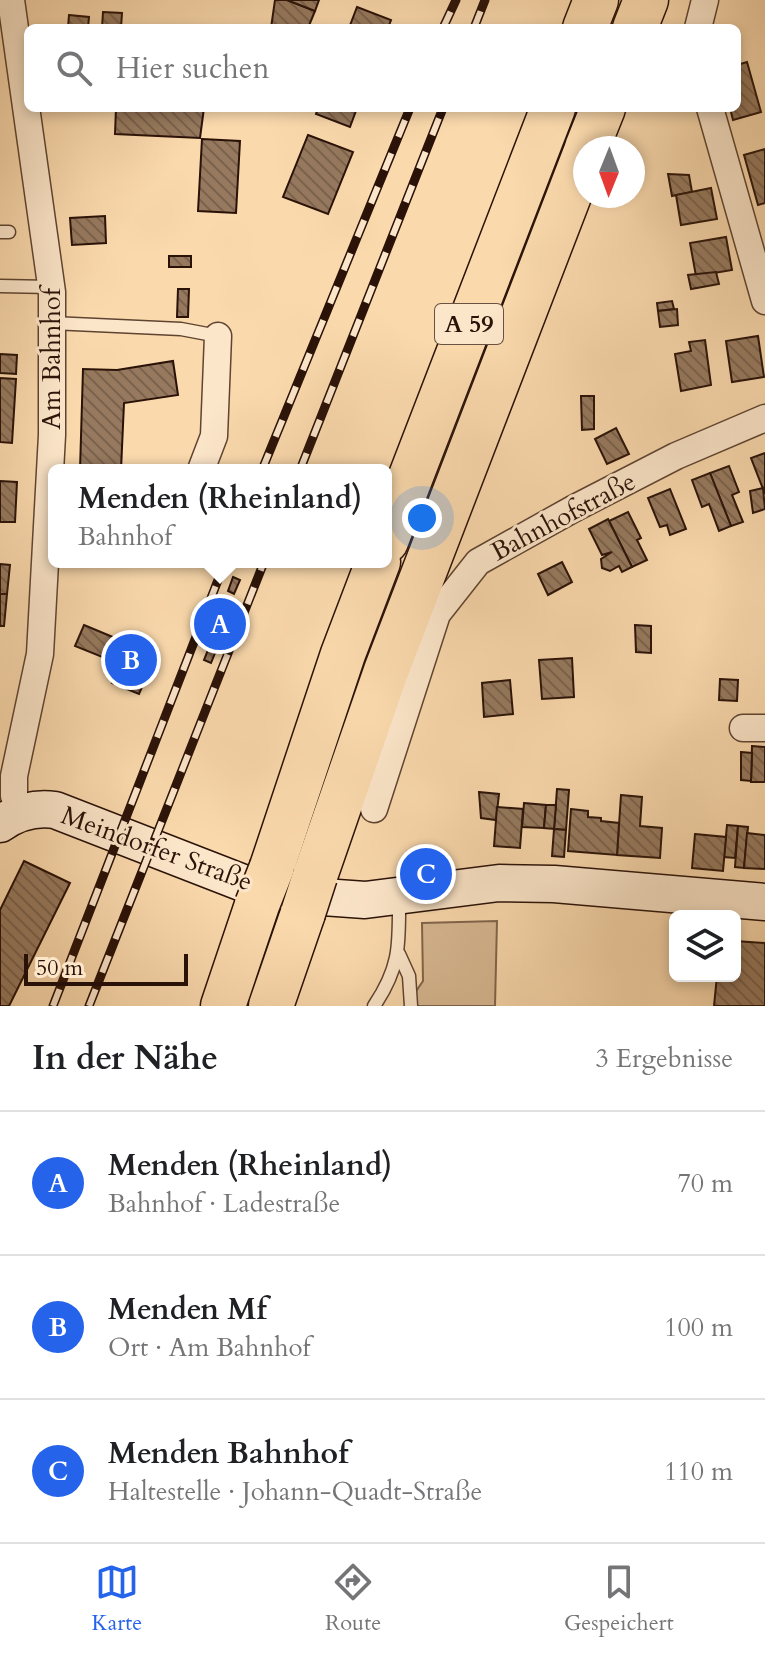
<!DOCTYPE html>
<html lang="de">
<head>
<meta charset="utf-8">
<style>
	:root { --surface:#fff; --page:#f6f6f6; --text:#202124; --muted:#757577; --line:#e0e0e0; --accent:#2563eb }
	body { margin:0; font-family:Cardo,serif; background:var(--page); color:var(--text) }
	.controls { position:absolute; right:24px; bottom:24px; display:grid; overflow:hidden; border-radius:12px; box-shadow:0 4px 12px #0003 }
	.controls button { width:72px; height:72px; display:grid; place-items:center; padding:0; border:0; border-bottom:2px solid var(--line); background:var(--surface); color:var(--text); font:40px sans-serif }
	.compass { position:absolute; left:573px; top:136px; width:72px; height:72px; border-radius:50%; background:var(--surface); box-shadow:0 4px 12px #0003; rotate:181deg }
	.scale { position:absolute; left:24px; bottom:20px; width:164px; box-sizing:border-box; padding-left:8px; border:4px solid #2a1208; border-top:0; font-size:22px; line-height:28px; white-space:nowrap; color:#2a1208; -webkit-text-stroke:6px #fce6ca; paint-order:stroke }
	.you { position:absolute; left:422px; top:518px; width:28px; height:28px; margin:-20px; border:6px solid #fff; border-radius:50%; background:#1a73e8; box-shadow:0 0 0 12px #1a73e833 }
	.badge { display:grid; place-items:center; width:52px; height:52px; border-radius:50%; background:var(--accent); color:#fff; font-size:26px; font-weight:700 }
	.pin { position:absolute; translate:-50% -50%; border:4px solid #fff; box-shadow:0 2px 8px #0006 }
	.popup { position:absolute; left:48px; top:464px; width:344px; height:104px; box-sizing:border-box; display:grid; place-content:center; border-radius:12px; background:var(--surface); filter:drop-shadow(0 2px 6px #0005); font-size:26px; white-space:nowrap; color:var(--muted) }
	.popup b { font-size:30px; color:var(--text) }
	.popup::after { content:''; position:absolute; left:50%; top:100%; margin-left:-16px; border:16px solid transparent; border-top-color:var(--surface) }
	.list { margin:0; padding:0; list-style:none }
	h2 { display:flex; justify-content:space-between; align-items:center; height:104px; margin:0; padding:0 32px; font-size:34px }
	h2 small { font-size:26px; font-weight:400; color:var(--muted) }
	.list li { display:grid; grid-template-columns:52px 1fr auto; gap:24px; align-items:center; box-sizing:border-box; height:144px; padding:0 32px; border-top:2px solid var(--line) }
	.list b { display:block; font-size:30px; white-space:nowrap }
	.list p { margin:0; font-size:26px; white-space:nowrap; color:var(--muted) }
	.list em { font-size:26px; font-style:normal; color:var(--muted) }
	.icon { flex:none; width:44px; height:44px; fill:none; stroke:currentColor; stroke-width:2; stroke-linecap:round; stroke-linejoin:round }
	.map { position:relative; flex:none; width:765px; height:1006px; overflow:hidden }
	.search { position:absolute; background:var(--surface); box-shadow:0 4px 12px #0003; left:24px; right:24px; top:24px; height:88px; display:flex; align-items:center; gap:20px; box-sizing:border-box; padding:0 28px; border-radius:12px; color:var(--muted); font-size:30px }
	.sheet { height:536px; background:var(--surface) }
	nav { display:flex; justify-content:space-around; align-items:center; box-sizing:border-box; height:112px; border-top:2px solid var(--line); background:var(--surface); font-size:22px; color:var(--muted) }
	nav a { display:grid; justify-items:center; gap:4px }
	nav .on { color:var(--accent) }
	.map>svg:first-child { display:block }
	.grass { fill:#d7b791; stroke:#80644c; stroke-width:2 }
	.building { fill:url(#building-back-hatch); stroke:#2a1208; stroke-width:2 }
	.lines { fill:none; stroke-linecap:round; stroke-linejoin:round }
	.service-casing { stroke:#5e4431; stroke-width:15 }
	.minor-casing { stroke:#5e4431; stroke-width:29 }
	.secondary-casing { stroke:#2a1208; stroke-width:39 }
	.motorway-casing { stroke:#2a1208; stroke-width:47 }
	.service { stroke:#fce6ca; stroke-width:12 }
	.minor { stroke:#fce6ca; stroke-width:26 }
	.secondary { stroke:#fce6ca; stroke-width:36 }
	.motorway { stroke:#fad9ad; stroke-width:44 }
	.rail-casing { stroke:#2a1208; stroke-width:9 }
	.rail { stroke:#fce6ca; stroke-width:6; stroke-dasharray:18; stroke-linecap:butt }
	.motorway-bridge-casing { stroke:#2a1208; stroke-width:47; stroke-linecap:butt }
	.motorway-bridge { stroke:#fad9ad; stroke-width:44 }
	.labels { text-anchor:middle; stroke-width:6; stroke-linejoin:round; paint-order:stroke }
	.shield { fill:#fce6ca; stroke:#695242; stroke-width:2 }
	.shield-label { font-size:24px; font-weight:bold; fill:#2a1208 }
	.street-label { font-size:26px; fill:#2a1208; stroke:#fce6ca }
</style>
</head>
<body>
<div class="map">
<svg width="765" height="1006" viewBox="0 0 765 1006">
	<defs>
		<pattern id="building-back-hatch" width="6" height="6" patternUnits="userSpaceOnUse" patternTransform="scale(2)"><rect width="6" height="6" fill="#96795e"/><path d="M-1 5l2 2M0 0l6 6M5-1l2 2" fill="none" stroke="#7b624c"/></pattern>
	</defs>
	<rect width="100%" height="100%" fill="#fad9ad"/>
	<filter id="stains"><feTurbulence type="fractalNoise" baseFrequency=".0025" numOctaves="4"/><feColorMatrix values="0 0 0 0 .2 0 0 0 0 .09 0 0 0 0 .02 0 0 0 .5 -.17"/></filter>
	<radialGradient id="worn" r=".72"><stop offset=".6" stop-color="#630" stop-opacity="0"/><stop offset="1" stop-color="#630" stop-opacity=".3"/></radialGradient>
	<path class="grass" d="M497 921 495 1006H406L423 981 422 923Z"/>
	<g class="building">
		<path d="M275 0H287L315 11 308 28H271Z"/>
		<path d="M287 0H319L315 11Z"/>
		<path d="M357 7 391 20 388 28H349Z"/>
		<path d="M103 12 122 13 121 28H102Z"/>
		<path d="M69 15 89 17 88 28H68Z"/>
		<path d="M747 62 761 112 733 120 730 108H737V65Z"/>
		<path d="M116 108H204L200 138 115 134Z"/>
		<path d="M318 108H357L350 127 316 114Z"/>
		<path d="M308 135 353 152 328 214 283 197Z"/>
		<path d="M202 139 240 141 236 213 198 211Z"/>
		<path d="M765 149V203L758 205 744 155Z"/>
		<path d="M668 174 689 175 692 192 672 196Z"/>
		<path d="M711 188 717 219 681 225 676 195Z"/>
		<path d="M105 216 106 243 72 245 70 218Z"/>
		<path d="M726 237 732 270 696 276 690 243Z"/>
		<rect x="169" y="256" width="22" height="11"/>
		<path d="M716 272 719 284 691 289 688 275Z"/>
		<path d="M178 289H189L188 317H177Z"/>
		<path d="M672 301 674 309 658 311 657 303Z"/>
		<path d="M677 309 678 325 660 327 658 311Z"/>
		<path d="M758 336 764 377 732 382 726 341Z"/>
		<path d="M705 340 711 385 681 391 675 354 691 351 689 342Z"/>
		<path d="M0 354 17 355 16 374 0 373Z"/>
		<path d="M173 361 178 395 124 403 121 470H80L83 369 117 370Z"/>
		<path d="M0 378 16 379 12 443 0 442Z"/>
		<path d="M581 396H594V429L582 430Z"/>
		<path d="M616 428 629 454 607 464 595 439Z"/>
		<path d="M765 453V494L751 458Z"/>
		<path d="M729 466 739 492 732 495 743 522 731 526 710 473Z"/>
		<path d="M710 473 731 526 719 531 709 504 702 507 692 480Z"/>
		<path d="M0 481 17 482 15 522H0Z"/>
		<path d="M763 488 765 509 753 513 750 491Z"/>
		<path d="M670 489 686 529 670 535 667 525 660 527 648 498Z"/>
		<path d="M628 512 641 538 637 540 647 560 632 567 609 521Z"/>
		<path d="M608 519 632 567 622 572 619 566 610 571 602 568 601 559 612 552 602 555 589 529Z"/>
		<path d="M562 562 572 582 548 595 538 574Z"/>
		<path d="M0 564 10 565 7 594H0Z"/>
		<path d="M233 577 240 580 234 594 228 591Z"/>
		<path d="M0 594H7L4 626H0Z"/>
		<path d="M84 625 156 655 139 694 112 683 120 664 75 646Z"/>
		<path d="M635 625 651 626V653L636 652Z"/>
		<path d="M210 645 217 648 211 663 204 660Z"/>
		<path d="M572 658 574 697 542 699 539 660Z"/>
		<path d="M720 679 738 680 737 701 719 700Z"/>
		<path d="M510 680 513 714 484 717 482 683Z"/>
		<path d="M752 746 765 747V782H751Z"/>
		<path d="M741 752 752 753 751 781 741 780Z"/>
		<path d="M557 789 569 790 566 830 554 829Z"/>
		<path d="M479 792 499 794 496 820 481 818Z"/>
		<path d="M621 795 642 797 640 826 662 828 660 858 617 855Z"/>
		<path d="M524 803 546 805 544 828 522 827Z"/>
		<path d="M546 805H556L554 829 544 828Z"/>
		<path d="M497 807 523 809 520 848 494 846Z"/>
		<path d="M571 809 588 811V817L601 818V821L619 823 617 855 568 851Z"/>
		<path d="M727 825 738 826 735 858 724 857Z"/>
		<path d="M738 826 748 827 744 868 735 867Z"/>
		<path d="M554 829 566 830 564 857 552 856Z"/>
		<path d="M747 833 765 835V869L744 868Z"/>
		<path d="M695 834 726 837 723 871 692 868Z"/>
		<path d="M24 861 70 883 9 1006H0V910Z"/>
		<path d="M735 941 765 943V1006H714L717 976H735Z"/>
	</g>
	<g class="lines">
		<g class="service-casing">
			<g id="service">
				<path d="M0 232H9"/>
				<path d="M0 286 51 287"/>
				<path d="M52 323 181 329 218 336"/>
				<path d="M399 954 409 976 411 1006"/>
				<path d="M374 1006C401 966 399 944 399 898"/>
			</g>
		</g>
		<g class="minor-casing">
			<g id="minor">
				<path d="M11 0 52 292V435L40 654 14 776V796L22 812"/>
				<path d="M698 28 705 0"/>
				<path d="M710 108 765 301"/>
				<path d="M201 470 214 436 218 336"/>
				<path d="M743 728H765"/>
				<path d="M374 809 437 614 478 562 573 509 676 456 765 418"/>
			</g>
		</g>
		<g class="secondary-casing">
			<path id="secondary" d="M0 824C17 812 34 807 55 810L243 883 323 897 365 900 499 883 554 884 765 902"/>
		</g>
		<g class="motorway-casing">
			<g id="motorway">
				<path d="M585 28 596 0"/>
				<path d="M635 28 646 0"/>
				<path d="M587 148 603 108"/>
				<path d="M386 541 553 108"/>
				<path d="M272 867 343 654 378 562"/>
				<path d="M315 876 386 671 585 154"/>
				<path d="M223 1006 257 905"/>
				<path d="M271 1006 303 913"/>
			</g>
		</g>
		<use href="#service" class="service"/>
		<use href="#minor" class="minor"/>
		<use href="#secondary" class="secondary"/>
		<use href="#motorway" class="motorway"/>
		<g class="rail-casing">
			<g id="rail">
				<path d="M443 28 456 0"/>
				<path d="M474 28 485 0"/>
				<path d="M262 470 410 108"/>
				<path d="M300 470 443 108"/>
				<path d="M53 1006 225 562"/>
				<path d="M89 1006 264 562"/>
			</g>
		</g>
		<use href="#rail" class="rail"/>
		<g class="motorway-bridge-casing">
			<g id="motorway-bridge">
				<path d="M257 905 272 867"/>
				<path d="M303 913 315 876"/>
			</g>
		</g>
		<use href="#motorway-bridge" class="motorway-bridge"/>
	</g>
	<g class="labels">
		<rect class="shield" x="435" y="304" width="68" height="40" rx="6"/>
		<g class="shield-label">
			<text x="469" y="332">A 59</text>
		</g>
		<g class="street-label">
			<text transform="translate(51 359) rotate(-90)" y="9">Am Bahnhof</text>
			<text transform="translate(563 516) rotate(-28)" y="9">Bahnhofstraße</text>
			<text transform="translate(157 848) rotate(20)" y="9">Meindorfer Straße</text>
		</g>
	</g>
	<rect width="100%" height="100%" filter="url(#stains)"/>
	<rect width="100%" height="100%" fill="url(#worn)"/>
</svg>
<div class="controls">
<button><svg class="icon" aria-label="layers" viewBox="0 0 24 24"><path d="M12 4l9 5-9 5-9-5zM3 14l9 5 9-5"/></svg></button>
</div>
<svg class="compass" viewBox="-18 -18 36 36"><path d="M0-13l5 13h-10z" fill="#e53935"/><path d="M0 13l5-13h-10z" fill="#757577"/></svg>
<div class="scale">50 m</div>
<div class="you"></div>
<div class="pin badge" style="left:220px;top:624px">A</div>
<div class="popup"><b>Menden (Rheinland)</b>Bahnhof</div>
<div class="pin badge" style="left:131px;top:660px">B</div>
<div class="pin badge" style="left:426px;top:874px">C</div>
<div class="search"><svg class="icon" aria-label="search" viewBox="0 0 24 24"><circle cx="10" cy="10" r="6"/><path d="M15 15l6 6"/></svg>Hier suchen</div>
</div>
<section class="sheet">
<h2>In der Nähe<small>3 Ergebnisse</small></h2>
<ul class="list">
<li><span class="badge">A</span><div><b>Menden (Rheinland)</b><p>Bahnhof · Ladestraße</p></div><em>70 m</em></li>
<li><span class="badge">B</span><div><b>Menden Mf</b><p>Ort · Am Bahnhof</p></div><em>100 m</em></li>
<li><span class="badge">C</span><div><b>Menden Bahnhof</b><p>Haltestelle · Johann-Quadt-Straße</p></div><em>110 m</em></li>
</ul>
</section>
<nav>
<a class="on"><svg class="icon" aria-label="map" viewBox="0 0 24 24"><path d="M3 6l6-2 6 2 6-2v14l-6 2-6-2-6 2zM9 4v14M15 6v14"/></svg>Karte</a>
<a><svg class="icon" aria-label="directions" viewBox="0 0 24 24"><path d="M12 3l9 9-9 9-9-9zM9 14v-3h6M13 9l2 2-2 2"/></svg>Route</a>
<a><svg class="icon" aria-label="saved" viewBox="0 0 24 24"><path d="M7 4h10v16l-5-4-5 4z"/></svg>Gespeichert</a>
</nav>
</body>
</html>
